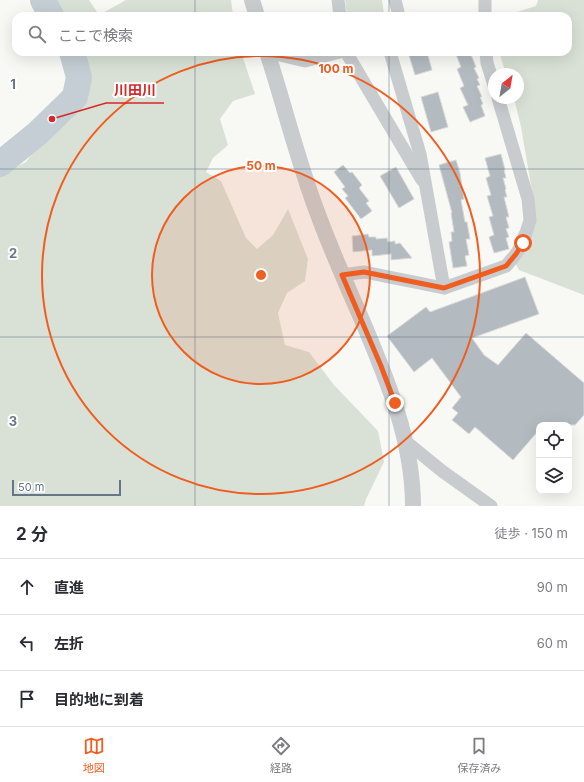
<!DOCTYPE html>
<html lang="ja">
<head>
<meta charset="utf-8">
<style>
	:root { --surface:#fff; --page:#f2f2f3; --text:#2b2b33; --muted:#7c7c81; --line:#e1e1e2; --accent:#ef5d1f }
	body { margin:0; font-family:Inter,"Noto Sans JP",sans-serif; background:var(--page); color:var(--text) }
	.controls { position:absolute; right:12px; bottom:12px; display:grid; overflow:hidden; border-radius:8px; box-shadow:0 4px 16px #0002 }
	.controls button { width:36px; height:36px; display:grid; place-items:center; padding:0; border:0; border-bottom:1px solid var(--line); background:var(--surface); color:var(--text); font:20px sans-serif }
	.compass { position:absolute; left:488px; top:68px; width:36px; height:36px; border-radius:50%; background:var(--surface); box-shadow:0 4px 16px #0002; rotate:31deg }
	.scale { position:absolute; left:12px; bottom:10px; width:109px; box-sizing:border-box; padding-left:4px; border:2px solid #657688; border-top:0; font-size:11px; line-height:14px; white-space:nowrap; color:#657688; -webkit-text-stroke:3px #fff; paint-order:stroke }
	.stop { position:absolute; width:12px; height:12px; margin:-9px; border:3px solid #ef5d1f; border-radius:50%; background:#fff }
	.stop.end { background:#ef5d1f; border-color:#fff; box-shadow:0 1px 4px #0008 }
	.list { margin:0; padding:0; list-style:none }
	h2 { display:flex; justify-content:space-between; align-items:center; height:52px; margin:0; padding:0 16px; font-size:17px }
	h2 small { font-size:13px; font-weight:400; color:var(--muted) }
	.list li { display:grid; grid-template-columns:26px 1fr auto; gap:12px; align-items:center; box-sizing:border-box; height:56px; padding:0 16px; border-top:1px solid var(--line) }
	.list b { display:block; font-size:15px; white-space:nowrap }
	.list em { font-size:13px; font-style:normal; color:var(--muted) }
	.icon { flex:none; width:22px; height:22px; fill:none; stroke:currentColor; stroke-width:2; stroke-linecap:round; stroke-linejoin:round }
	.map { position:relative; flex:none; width:584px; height:506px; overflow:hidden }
	.search { position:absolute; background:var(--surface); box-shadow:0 4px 16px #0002; left:12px; right:12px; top:12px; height:44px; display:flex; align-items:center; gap:10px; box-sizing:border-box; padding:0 14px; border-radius:12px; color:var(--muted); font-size:15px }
	.sheet { height:220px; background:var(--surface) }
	nav { display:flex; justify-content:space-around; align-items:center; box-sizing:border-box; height:56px; border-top:1px solid var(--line); background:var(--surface); font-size:11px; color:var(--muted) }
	nav a { display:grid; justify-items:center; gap:2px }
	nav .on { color:var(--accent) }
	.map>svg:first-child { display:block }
	.green { fill:#d9e1d6 }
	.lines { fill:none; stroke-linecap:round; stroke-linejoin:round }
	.river { stroke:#c4ced4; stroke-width:26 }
	.building { fill:#b3bac0; stroke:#dadad8 }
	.minor { stroke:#c8cccf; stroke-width:13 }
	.tertiary { stroke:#c8cccf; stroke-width:16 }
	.route { stroke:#ef5d1f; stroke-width:5 }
	.grid { fill:none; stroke:#657688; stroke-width:1; stroke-opacity:0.55 }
	.ring { fill:none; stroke:#ef5d1f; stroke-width:2 }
	.grid-label { font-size:13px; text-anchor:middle; font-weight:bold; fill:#657688; stroke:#fff; stroke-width:4; stroke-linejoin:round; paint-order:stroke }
	.centre { fill:#ef5d1f; stroke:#fff; stroke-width:2 }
	.ring-label { font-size:12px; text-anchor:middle; font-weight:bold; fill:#ef5d1f; stroke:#fff; stroke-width:4; stroke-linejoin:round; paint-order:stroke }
	.leader { fill:none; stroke:#d62828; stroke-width:1.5 }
	.callout-dot { fill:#d62828; stroke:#fff; stroke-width:1.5 }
	.callout-label { font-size:14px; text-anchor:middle; font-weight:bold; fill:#d62828; stroke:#fff; stroke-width:4; stroke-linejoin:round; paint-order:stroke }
</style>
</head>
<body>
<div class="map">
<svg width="584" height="506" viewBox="0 0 584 506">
	<rect width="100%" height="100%" fill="#f8f8f5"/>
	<g class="green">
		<path d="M43 0H89L99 15 126 0H231L233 16H56Z"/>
		<path d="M345 0H382L384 14 377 16H347Z"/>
		<path d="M538 0H584V295L519 270 513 259 517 235 523 225 532 191 521 127 514 98H518V74H506L499 52H568V16H504L536 6Z"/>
		<path d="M76 52H241L255 94 233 101 220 119 228 145 213 158 206 172 221 181 246 238 257 249 273 235 288 209 308 259 305 281 287 293 278 313 285 345 309 352 334 385 378 431 384 462 366 499 364 506H0V176L26 162 66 110 78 68Z"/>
	</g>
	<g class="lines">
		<g class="river">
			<path d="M43 0 51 16"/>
			<path d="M0 164 38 133 75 97 79 77 72 52"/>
		</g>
	</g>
	<g class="building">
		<path d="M408 52H427L432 70 415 75Z"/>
		<path d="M455 52H470L476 67 474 68 479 78 477 79 480 85 477 86 482 97H480L483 104 481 105 485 116 470 122 463 107 468 105 460 88 464 86 457 69 461 67Z"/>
		<path d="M438 92 448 127 431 132 421 97Z"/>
		<path d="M501 154 505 170H504L506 178H503L506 189 505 190 507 197H504L509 217H506L509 228 506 229 509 237 506 238 509 249 494 253 489 237 494 235 489 217 493 216 487 196 491 195 486 178 490 176 485 158Z"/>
		<path d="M456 160 460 173 464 199 461 200 465 222H467L470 239H466L469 255 465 256 467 266 453 268 449 242 452 241 451 232H454L451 213H452L439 165Z"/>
		<path d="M343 165 350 173 352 172 362 185 359 188 369 201 366 203 372 211 361 219 345 198 348 196 342 189 345 187 334 172Z"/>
		<path d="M396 167 414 199 399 208 380 176Z"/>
		<path d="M368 234 369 237H376V239L387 238 388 242 395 241V244L400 243 412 258 391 260V254L372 256V250L353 252 352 236Z"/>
		<path d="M525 277 539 314 472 338 484 355 498 365 526 333 584 383V415L575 425H539V430L513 460 475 427 469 434 452 420 458 413 452 408 461 397 432 358 414 372 387 336 426 307 430 312Z"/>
	</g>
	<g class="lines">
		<g class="minor">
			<path d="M338 0 340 16"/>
			<path d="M395 0 399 16"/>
			<path d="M485 0V16"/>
			<path d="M267 52 305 61 340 52"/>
			<path d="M346 52 422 180"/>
			<path d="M390 52 420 154 444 288"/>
			<path d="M486 52 487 63 494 85"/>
			<path d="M342 275 364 272 444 288 506 266 516 254 523 243 530 220 528 199 498 98"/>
			<path d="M404 440 442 471 491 506"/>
		</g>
		<g class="tertiary">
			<path d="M252 0 257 16"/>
			<path d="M267 52C285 107 298 163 319 217 332 252 347 286 362 320 387 379 413 441 413 506"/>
		</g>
	</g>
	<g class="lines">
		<path class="route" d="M395 403 381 366 342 275 364 272 444 288 506 266 516 254 523 243"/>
	</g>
	<path class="grid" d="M195 0V16M389 0V16M195 52V506M389 52V506M0 169H584M0 337H584"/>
	<circle cx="261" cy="275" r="109" fill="#ef5d1f" fill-opacity=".12"/>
	<g class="ring">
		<circle cx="261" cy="275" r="109"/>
		<circle cx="261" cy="275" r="219"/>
	</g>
	<g class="grid-label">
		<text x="13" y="89">1</text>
		<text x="13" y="258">2</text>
		<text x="13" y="426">3</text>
	</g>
	<circle cx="261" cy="275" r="6" class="centre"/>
	<g class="ring-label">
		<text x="336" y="73">100 m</text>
		<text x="261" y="170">50 m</text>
	</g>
	<path class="leader" d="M52 119L106 103H164"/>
	<circle class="callout-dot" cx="52" cy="119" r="4"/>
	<g class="callout-label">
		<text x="135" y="95">川田川</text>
	</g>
</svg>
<div class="controls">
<button><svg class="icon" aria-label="locate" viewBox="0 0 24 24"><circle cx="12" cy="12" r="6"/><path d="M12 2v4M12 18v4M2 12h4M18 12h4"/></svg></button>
<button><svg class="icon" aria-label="layers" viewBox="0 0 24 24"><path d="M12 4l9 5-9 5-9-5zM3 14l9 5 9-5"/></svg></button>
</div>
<svg class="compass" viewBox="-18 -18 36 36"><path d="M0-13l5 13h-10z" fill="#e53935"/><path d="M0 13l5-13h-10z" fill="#7c7c81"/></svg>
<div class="scale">50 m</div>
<div class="stop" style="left:523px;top:243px"></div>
<div class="stop end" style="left:395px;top:403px"></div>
<div class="search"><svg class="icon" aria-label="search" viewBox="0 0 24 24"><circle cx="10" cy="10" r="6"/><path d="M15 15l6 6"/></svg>ここで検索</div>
</div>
<section class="sheet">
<h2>2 分<small>徒歩 · 150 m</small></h2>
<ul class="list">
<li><svg class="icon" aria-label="ahead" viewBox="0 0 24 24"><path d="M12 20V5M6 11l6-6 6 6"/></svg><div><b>直進</b></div><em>90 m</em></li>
<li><svg class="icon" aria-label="left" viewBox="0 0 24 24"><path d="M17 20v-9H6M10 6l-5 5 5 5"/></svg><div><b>左折</b></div><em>60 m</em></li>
<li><svg class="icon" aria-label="arrive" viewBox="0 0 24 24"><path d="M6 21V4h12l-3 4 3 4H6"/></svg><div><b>目的地に到着</b></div></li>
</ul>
</section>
<nav>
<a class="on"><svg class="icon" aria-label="map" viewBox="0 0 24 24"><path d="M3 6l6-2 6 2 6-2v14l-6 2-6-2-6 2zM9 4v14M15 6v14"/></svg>地図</a>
<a><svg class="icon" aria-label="directions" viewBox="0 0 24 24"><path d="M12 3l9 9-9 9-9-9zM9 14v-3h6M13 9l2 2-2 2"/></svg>経路</a>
<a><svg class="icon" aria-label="saved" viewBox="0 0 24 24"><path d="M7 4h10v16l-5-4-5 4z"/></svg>保存済み</a>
</nav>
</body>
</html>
